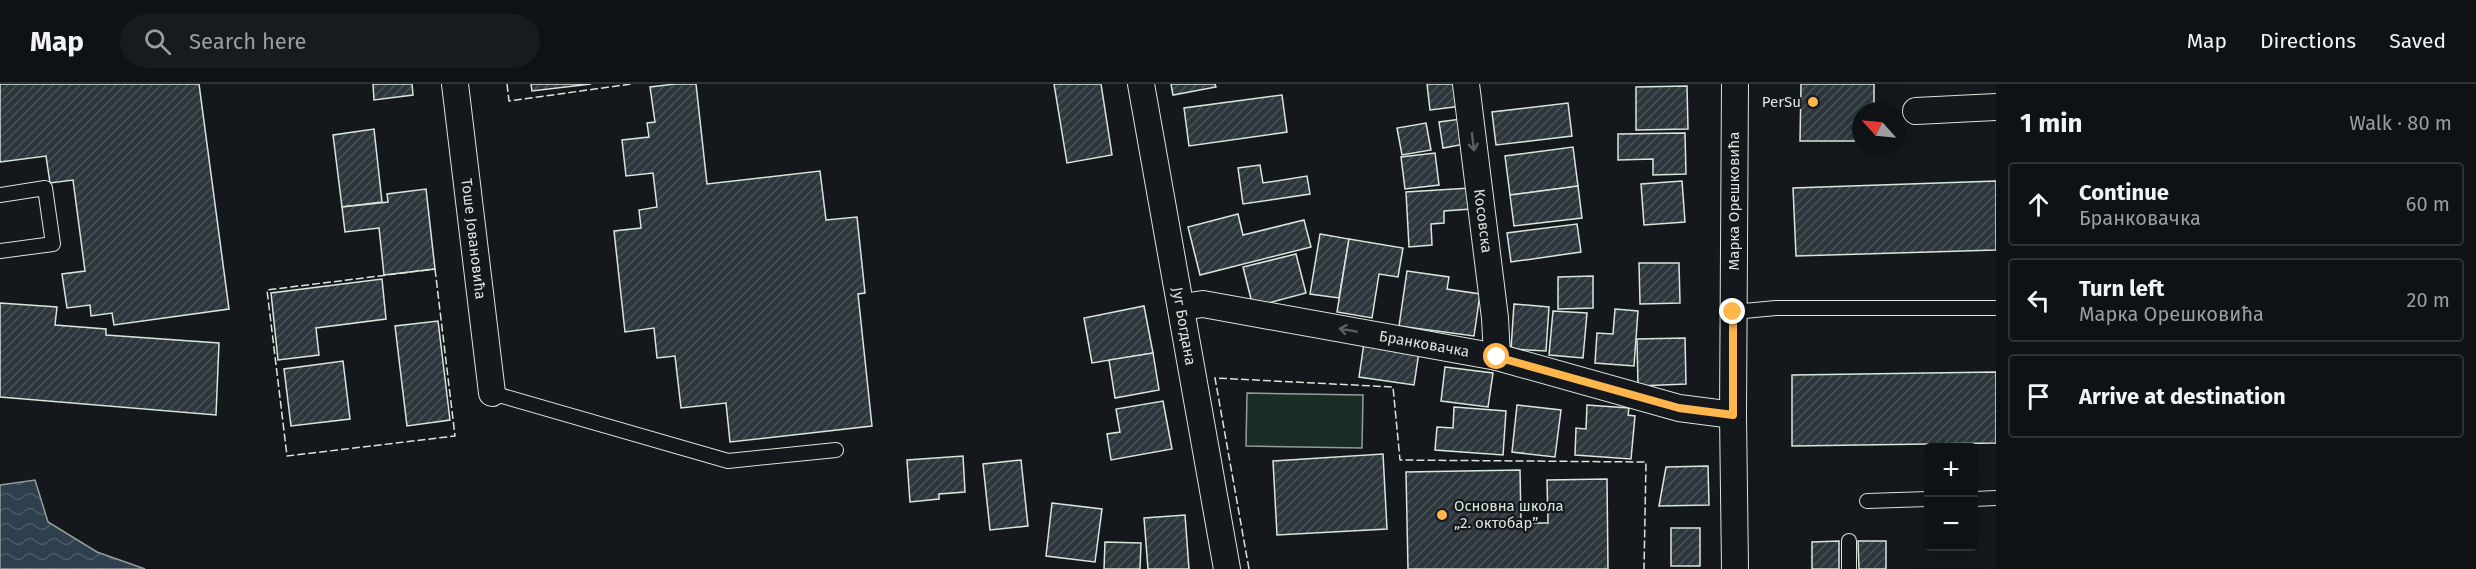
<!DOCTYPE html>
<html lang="en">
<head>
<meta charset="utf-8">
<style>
	:root { --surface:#0f1215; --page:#181b1e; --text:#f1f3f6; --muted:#9b9ea0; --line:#2f3234 }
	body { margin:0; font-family:"Fira Sans",sans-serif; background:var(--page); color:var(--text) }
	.controls { position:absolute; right:18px; bottom:18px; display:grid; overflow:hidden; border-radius:6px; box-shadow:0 6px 24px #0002 }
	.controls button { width:54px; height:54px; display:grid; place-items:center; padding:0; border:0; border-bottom:2px solid var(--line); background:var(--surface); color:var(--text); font:30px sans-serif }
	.compass { position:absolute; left:1852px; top:18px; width:54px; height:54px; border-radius:50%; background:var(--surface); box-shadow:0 6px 24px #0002; rotate:297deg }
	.stop { position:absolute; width:18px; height:18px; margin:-14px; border:4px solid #ffb74d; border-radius:50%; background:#fff }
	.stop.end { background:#ffb74d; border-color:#fff; box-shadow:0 2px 6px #0008 }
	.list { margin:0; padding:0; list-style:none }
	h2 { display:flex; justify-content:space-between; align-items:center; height:78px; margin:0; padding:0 24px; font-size:26px }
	h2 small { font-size:20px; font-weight:400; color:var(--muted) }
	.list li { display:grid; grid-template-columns:39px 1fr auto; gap:18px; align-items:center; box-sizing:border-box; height:84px; margin:0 12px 12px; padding:0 12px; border:2px solid var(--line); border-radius:6px }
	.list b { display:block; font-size:22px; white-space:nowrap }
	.list p { margin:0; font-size:20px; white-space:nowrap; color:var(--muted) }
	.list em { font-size:20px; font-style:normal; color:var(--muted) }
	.icon { flex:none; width:33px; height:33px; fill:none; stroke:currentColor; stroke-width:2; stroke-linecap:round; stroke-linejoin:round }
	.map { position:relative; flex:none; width:1996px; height:485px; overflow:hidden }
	header { display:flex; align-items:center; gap:36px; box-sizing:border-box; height:84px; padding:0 30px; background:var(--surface); border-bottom:2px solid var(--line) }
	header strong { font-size:28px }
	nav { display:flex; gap:33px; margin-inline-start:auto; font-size:21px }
	.search { width:420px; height:54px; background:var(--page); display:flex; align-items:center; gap:15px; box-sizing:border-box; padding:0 21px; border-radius:33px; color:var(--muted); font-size:22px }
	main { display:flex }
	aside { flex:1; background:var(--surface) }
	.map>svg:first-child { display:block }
	.grass { fill:#1a2d24; stroke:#939e99; stroke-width:1.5 }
	.water { fill:url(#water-waves); stroke:#939e99; stroke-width:1.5 }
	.building { fill:url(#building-hatch); stroke:#d8e6dc; stroke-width:1.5 }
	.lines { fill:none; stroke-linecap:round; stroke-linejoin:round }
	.lane-casing { stroke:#d8e6dc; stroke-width:16 }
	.street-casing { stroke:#d8e6dc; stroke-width:28 }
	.lane { stroke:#14181c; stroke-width:14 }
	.street { stroke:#14181c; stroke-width:26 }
	.fence { stroke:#d8e6dc; stroke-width:1.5; stroke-dasharray:8 3; stroke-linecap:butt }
	.oneway { stroke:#59605f }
	.route { stroke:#ffb74d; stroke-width:8 }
	.poi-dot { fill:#ffb74d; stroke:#14181c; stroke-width:2 }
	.labels { text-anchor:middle; stroke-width:4.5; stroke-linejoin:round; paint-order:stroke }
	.poi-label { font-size:15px; fill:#d8e6dc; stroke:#14181c; text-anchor:end }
	.street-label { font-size:15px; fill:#d8e6dc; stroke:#14181c }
</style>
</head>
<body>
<header>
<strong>Map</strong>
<div class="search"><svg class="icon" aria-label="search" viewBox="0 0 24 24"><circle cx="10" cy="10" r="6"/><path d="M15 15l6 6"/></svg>Search here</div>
<nav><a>Map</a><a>Directions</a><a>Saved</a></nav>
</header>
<main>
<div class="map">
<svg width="1996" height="485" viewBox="0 0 1996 485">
	<defs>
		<pattern id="water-waves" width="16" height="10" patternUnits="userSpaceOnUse" patternTransform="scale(1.5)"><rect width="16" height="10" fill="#2f3f4d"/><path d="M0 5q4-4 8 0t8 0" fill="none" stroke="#4c5b66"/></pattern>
		<pattern id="building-hatch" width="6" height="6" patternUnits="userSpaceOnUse" patternTransform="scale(1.5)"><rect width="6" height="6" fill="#2c363c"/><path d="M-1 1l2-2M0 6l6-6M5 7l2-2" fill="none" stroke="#4a5358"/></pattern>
	</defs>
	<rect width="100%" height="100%" fill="#14181c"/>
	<path class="grass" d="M1247 309 1363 311 1362 364 1246 362Z"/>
	<path class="water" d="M35 396 48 438 97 468 145 485H0V401Z"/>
	<g class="building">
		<path d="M0 0H199L229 225 114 241 112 229 91 232 90 221 67 224 62 190 85 187 73 96 50 99 46 72 0 78Z"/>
		<path d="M373 0H412L413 11 374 16Z"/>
		<path d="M531 0H591L532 7Z"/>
		<path d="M675 0H696L707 100 820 87 826 136 857 133 865 209 858 210 872 342 730 358 726 319 681 324 675 272 657 274 654 244 625 248 614 147 641 144 639 126 657 123 653 89 626 92 622 56 649 53 647 39 655 38 650 3Z"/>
		<path d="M1054 0H1101L1112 71 1067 79Z"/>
		<path d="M1171 0H1215L1216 3 1173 11Z"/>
		<path d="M1427 0H1459L1462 22 1430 26Z"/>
		<path d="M1801 0H1874V27H1861V57H1800Z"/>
		<path d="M1687 2 1688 45 1636 46V3Z"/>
		<path d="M1282 11 1287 48 1189 62 1184 24Z"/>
		<path d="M1568 19 1572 52 1496 61 1492 28Z"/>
		<path d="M1461 35 1465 60 1443 64 1439 38Z"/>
		<path d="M1426 39 1431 66 1402 71 1397 44Z"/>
		<path d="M374 45 382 118 342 123 333 51Z"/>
		<path d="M1685 49 1686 90 1653 91V75L1618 76V50Z"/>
		<path d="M1573 63 1578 102 1510 111 1505 72Z"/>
		<path d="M1435 69 1439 101 1405 105 1401 73Z"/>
		<path d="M1260 81 1263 99 1307 92 1310 110 1243 120 1238 84Z"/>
		<path d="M1682 97 1685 138 1644 141 1641 100Z"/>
		<path d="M1996 97V166L1796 172 1793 104Z"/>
		<path d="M1578 102 1582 134 1514 142 1510 111Z"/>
		<path d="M1470 104 1471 125 1444 127V139L1431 140 1432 161 1409 163 1406 108Z"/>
		<path d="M426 105 435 185 384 191 379 144 345 148 342 123 388 118 387 110Z"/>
		<path d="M1238 130 1243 151 1304 136 1311 163 1200 191 1188 143Z"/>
		<path d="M1577 140 1581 168 1511 178 1507 149Z"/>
		<path d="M1320 150 1349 155 1339 214 1310 210Z"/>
		<path d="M1349 155 1403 164 1398 193 1379 190 1372 234 1337 228Z"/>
		<path d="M1296 170 1306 209 1253 223 1243 183Z"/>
		<path d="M1639 179H1679L1680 219 1640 220Z"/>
		<path d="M1407 187 1449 193 1447 205 1480 210 1474 252 1399 242Z"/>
		<path d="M1593 192V224L1558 225V193Z"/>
		<path d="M382 195 386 235 316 244 319 271 278 276 271 209Z"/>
		<path d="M0 219 57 223 55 241 106 245V251L219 259 216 331 0 313Z"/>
		<path d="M1514 220 1549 223 1546 267 1511 265Z"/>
		<path d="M1144 222 1153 269 1092 279 1084 234Z"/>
		<path d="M1615 225 1638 227 1634 282 1595 279 1597 249 1613 250Z"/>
		<path d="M1553 227 1587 229 1583 274 1549 271Z"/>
		<path d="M438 237 450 336 407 342 395 242Z"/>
		<path d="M1685 254 1686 300 1638 302 1637 255Z"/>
		<path d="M1364 259 1419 268 1414 301 1359 293Z"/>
		<path d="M1153 269 1159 306 1115 314 1109 276Z"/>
		<path d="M343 277 350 335 291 342 284 285Z"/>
		<path d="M1445 283 1493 289 1488 323 1441 317Z"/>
		<path d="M1996 288V359L1792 362V291Z"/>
		<path d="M1163 317 1172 365 1111 376 1107 350 1120 348 1116 325Z"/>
		<path d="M1517 321 1561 326 1555 373 1512 368Z"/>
		<path d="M1587 321 1629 324 1628 331 1635 332 1631 375 1575 371 1576 344 1586 345Z"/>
		<path d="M1454 323 1506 327 1503 371 1435 366 1437 343 1453 344Z"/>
		<path d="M1383 370 1387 445 1277 451 1273 377Z"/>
		<path d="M963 372 965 408 939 410V415L910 418 907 376Z"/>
		<path d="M1021 376 1028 442 990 446 983 380Z"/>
		<path d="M1708 382 1709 421 1659 422 1666 383Z"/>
		<path d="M1520 386 1521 439H1548L1547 396 1607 395 1608 485H1408L1406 388Z"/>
		<path d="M1052 419 1102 425 1095 478 1046 472Z"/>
		<path d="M1185 431 1189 485H1148L1144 434Z"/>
		<rect x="1671" y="444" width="29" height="38"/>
		<path d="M1839 457V485H1812V458Z"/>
		<path d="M1858 457H1886V485H1859Z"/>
		<path d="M1105 458 1141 459 1140 485H1104Z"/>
	</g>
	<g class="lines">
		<g class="lane-casing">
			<g id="lane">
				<path d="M0 111 45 104 53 160 0 167"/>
				<path d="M1733 228 1776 224H1996"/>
				<path d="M492 309 728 377 836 366"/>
				<path d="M1974 415 1996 414"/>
				<path d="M1867 417 1928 415"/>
				<path d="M1849 457V485"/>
			</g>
		</g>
		<g class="street-casing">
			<g id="street">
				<path id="s1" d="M455 0 492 309"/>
				<path id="s2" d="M1141 0 1227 485"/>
				<path id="s3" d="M1466 0 1495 234 1497 273"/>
				<path d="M1735 0 1733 331 1735 485"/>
				<path d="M1916 27 1996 23"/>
				<path id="s4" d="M1182 223 1203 220 1497 273 1679 324 1733 331"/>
			</g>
		</g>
		<use href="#lane" class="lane"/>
		<use href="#street" class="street"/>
		<g class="fence">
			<path d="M507 0 509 17 631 0"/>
			<path d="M435 185 455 352 287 372 267 206Z"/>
			<path d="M1249 485 1215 294 1393 303 1400 376 1646 378 1644 485"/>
		</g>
	</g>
	<defs><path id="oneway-shaft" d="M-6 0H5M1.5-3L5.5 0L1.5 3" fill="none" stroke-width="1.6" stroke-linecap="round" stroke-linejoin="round" transform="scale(1.5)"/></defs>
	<g class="oneway">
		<use href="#oneway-shaft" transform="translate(1473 58) rotate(83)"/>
		<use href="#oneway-shaft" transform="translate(1348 246) rotate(-170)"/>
	</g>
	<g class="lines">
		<path class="route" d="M1497 273 1679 324 1733 331V228"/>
	</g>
	<g class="poi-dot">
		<circle cx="1813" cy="18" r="6"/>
		<circle cx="1442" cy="431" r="6"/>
	</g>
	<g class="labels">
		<g class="poi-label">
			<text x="1801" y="23">PerSu</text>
			<text x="1454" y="427" text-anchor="start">Основна школа<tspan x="1454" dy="17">„2. октобар”</tspan></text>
		</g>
		<g class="street-label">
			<text transform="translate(1734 117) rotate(-90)" y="5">Марка Орешковића</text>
			<text dy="5" stroke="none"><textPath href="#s3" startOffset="138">Косовска</textPath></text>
			<text dy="5" stroke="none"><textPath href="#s1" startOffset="156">Тоше Јовановића</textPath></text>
			<text dy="5" stroke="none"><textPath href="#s2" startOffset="246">Југ Богдана</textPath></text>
			<text dy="5" stroke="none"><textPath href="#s4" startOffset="246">Бранковачка</textPath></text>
		</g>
	</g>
</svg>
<div class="controls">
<button>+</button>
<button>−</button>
</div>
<svg class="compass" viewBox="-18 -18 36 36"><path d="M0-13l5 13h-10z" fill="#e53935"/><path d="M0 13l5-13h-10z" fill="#9b9ea0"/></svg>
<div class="stop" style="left:1497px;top:273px"></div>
<div class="stop end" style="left:1733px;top:228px"></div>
</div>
<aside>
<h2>1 min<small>Walk · 80 m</small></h2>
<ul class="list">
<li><svg class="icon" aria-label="ahead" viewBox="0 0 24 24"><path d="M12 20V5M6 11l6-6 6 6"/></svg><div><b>Continue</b><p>Бранковачка</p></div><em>60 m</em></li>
<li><svg class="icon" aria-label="left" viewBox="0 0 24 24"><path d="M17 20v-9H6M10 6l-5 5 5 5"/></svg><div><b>Turn left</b><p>Марка Орешковића</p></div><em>20 m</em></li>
<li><svg class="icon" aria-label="arrive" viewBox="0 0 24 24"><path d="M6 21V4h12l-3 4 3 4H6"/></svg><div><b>Arrive at destination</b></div></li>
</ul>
</aside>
</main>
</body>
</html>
